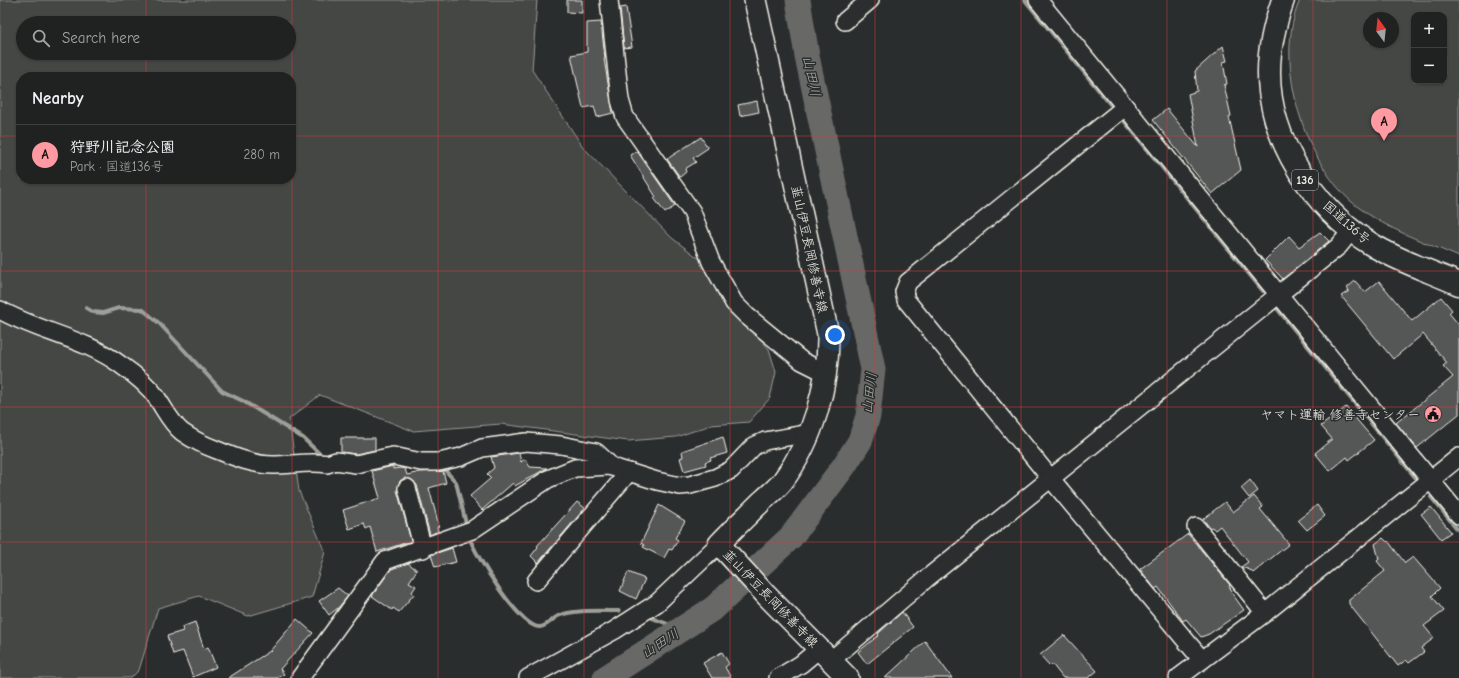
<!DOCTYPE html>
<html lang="en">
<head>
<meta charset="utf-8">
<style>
	:root { --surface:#202222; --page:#282a2a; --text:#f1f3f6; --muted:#a2a4a5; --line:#3d3f40; --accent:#ff9aa2 }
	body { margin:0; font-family:"Comic Neue","Klee One",sans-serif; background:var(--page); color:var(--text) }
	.controls { position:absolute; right:12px; top:12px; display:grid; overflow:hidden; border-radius:8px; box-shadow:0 1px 3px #0004 }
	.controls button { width:36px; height:36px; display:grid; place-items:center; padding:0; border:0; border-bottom:1px solid var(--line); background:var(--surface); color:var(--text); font:20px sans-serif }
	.compass { position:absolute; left:1363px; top:12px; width:36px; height:36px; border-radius:50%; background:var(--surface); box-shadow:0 1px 3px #0004; rotate:345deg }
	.you { position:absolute; left:835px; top:335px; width:14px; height:14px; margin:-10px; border:3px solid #fff; border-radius:50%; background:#1a73e8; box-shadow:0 0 0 6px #1a73e833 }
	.badge { display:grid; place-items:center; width:26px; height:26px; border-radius:50%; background:var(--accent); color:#111; font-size:13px; font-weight:700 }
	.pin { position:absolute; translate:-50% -33px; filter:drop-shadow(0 1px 2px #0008) }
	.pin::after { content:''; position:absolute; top:21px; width:14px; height:12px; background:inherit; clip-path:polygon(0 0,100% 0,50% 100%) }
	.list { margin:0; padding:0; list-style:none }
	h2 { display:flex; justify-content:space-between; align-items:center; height:52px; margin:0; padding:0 16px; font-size:17px }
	h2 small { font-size:13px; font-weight:400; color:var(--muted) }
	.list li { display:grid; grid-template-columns:26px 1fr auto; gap:12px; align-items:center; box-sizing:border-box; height:60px; padding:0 16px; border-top:1px solid var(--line) }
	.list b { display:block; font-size:15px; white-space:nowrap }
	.list p { margin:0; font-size:13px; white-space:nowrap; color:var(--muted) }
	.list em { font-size:13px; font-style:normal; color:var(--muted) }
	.icon { flex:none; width:22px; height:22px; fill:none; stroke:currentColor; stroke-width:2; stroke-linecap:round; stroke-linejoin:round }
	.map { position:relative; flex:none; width:1459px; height:678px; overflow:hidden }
	.search { position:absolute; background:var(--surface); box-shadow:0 1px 3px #0004; left:16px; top:16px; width:280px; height:44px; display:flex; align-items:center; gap:10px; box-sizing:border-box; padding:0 14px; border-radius:22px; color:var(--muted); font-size:15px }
	.panel { position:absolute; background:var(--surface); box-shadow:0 1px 3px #0004; left:16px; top:72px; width:280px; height:112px; border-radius:16px }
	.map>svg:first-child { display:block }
	.green { fill:#444645; stroke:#9c9c96; fill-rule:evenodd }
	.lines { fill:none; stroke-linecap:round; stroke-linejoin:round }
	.stream { stroke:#9f9f9a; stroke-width:4 }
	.river { stroke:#676866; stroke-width:25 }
	.building { fill:#555756; stroke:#f4f1e8 }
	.minor-casing { stroke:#f4f1e8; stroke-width:20 }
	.major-casing { stroke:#f4f1e8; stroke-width:24 }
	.highway-casing { stroke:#f4f1e8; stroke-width:25 }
	.minor { stroke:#2a2d2e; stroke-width:17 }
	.major { stroke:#2a2d2e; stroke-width:21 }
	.highway { stroke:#2a2d2e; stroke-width:22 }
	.grid { fill:none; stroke:#d93c3b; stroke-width:1; stroke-opacity:0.55 }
	.labels { text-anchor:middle; stroke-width:3; stroke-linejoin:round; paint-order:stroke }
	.shield { fill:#2a2d2e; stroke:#b7b6b0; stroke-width:1 }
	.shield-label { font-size:12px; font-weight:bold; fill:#f4f1e8 }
	.street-label { font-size:13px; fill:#f4f1e8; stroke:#2a2d2e }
	.poi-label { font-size:13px; fill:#f4f1e8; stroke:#2a2d2e; text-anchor:end }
	.water-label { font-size:14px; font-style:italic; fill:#b5b3ae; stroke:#2a2d2e }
</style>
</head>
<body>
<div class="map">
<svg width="1459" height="678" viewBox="0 0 1459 678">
	<rect width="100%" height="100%" fill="#2a2d2e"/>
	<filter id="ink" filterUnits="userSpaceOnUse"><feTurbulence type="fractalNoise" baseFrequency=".025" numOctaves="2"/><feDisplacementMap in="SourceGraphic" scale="8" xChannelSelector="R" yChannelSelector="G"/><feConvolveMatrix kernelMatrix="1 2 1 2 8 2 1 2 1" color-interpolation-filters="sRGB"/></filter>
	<g filter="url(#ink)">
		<g class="green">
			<path d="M0 0H537L532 70 583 147 672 238 701 260 726 300 769 349 776 372 770 398 749 422 711 425 676 437 628 441 501 424 413 431 320 395 289 419 299 491 325 552 312 597 248 616 199 596 158 608 139 670 131 678H0ZM23 23H289V53H23ZM21 77H291V179H21Z"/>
			<path d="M1300 0H1459V257C1425 242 1388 230 1358 207 1305 167 1272 62 1300 0ZM1414 15H1444V81H1414ZM1369 18H1393V42H1369Z"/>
		</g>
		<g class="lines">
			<g class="stream">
				<path d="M1025 0 1110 104"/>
				<path d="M1125 122 1263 291"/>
				<path d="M1275 306 1415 477"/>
				<path d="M86 308 93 312 103 313 119 308 142 309 159 323 222 391 243 401 303 438 324 458"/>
				<path d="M442 467 456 482 467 528"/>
				<path d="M1431 497 1459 531"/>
				<path d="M469 536C474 554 521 629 540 627 548 626 552 619 558 616 572 609 603 611 619 611"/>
				<path d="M652 618 681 629"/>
			</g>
			<path class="river" d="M605 678 714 608 791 537 844 466 860 441 868 416 873 369 807 56 798 0"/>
		</g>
		<g class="building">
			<path d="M567 0H582V13L567 12Z"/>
			<path d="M626 7 632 47 624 48 620 8Z"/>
			<path d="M601 22 605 59H604L613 113 597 117 594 106 583 108 571 55 587 52V23Z"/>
			<path d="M1223 46 1227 61 1223 62 1227 84 1224 85 1231 116 1229 117 1241 170 1212 194 1153 120 1167 109 1198 147 1188 94 1197 91 1195 71Z"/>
			<path d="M757 101 759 112 740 116 738 105Z"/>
			<path d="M701 137 708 148 693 158 696 162 685 169 686 172 680 177 667 159Z"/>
			<path d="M637 151 675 206 665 213 654 198 656 197 630 155Z"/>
			<path d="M1320 232 1329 241 1283 279 1265 260 1289 236 1299 247Z"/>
			<path d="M1355 281 1365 292 1379 281 1412 321 1441 297 1452 310 1449 313 1459 325V414L1417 448 1396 423 1453 377 1443 366 1447 363 1423 334 1393 359 1341 296 1349 291 1347 288Z"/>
			<path d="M1346 407 1374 440 1349 460 1347 457 1330 471 1315 453 1332 439 1321 426Z"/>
			<path d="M723 437 727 453 710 458 711 460 705 462 706 465 684 471 680 458 683 457 682 451Z"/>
			<path d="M341 438H375V450L356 454 341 452Z"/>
			<path d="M519 453 521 462 525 459 530 467 547 468 515 486 513 483 482 510 470 496 491 478 487 474 494 468 491 457Z"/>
			<path d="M393 466V469L400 468 405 469 407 475 420 472 443 471 446 483 429 488 439 526 437 527 438 531 430 535 417 485 410 479 404 478 400 481 397 490 411 541 377 552 370 527 366 529 364 524 349 529 343 510 380 498 372 471Z"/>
			<path d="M1250 480 1258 491 1249 498 1241 488Z"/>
			<path d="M1254 496 1263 507 1260 509 1289 544 1253 573 1250 570 1241 567 1248 562 1220 526 1215 530 1212 527 1210 528 1203 519 1225 502 1233 512Z"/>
			<path d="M577 502 585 508 538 563 531 556 538 547 537 546Z"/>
			<path d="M659 505 685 521 675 538 678 540 672 550 669 549 664 558 643 547 644 545 641 543Z"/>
			<path d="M1317 505 1325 516 1307 530 1298 520Z"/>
			<path d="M1431 507 1451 532 1441 539 1421 514Z"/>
			<path d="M1188 534 1230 585 1229 586 1232 591 1231 592 1244 610 1209 634 1201 637 1186 619 1183 621 1158 587 1155 589 1140 569Z"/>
			<path d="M1383 538 1387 542 1388 541 1405 563 1413 557 1440 588 1432 596 1444 611 1424 626 1434 638 1421 648 1424 652 1409 663 1406 660 1398 666 1349 604V600L1385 571 1377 561 1379 559 1375 544Z"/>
			<path d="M452 548 456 562 435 567 431 555Z"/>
			<path d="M408 563 417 570 409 582 416 586 412 592 414 594 399 612 393 608 392 610 372 596 391 569Z"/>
			<path d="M628 572 645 579 636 599 620 591Z"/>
			<path d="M338 588 348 596 338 608 329 615 319 601Z"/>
			<path d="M902 612 913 627 867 664 858 652 879 635 878 634 880 632Z"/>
			<path d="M297 619 313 633 280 669 284 674 277 678H228L270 651Z"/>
			<path d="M195 622 204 649 208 647 216 667 193 677 183 651 173 654 167 636 183 631 182 627Z"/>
			<path d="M1064 635 1097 671 1088 678H1063L1052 664 1050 666 1040 655Z"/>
			<path d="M925 641 952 678H885Z"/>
			<path d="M722 652 729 664 725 667 731 678H712L703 663Z"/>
		</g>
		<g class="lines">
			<g class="minor-casing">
				<g id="minor">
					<path d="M609 0 620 100 625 117 692 212 711 262 734 303 747 316 802 361 826 373"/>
					<path d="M1038 0 1459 515"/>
					<path d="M845 21 870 0"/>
					<path d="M1125 107 908 282 904 292 906 300 1051 479 1202 660"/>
					<path d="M0 310C39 332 84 338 121 365 134 374 148 385 157 398 165 410 171 423 182 432 192 439 206 446 217 450 234 457 254 465 273 465 291 465 310 461 327 464L336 461 356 464 393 456 421 462H439L461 457 482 448 526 442 561 445 596 452 612 467"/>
					<path d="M407 488 423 549"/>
					<path d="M1196 527 1265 613"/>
					<path d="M536 581 629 472"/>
					<path d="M830 661 926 579 1339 246 1352 230"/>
					<path d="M300 678 385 561 472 530 548 479 575 468 609 466 657 481 680 486 690 485 715 478 731 470 754 446 765 441 810 433"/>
					<path d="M528 678 615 630 657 603 719 544"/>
					<path d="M778 678 801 664 819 649"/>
					<path d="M1178 678 1265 613 1459 457"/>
				</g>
			</g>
			<g class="major-casing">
				<path id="major" d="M755 0 828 334C829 384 813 441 782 482 776 489 769 495 762 501 748 515 733 529 719 544L766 595 848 678"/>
			</g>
			<g class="highway-casing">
				<path id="highway" d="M1283 0C1275 23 1269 46 1269 71 1268 138 1314 209 1371 244 1398 261 1430 271 1459 284"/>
			</g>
			<use href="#minor" class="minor"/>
			<use href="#major" class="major"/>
			<use href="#highway" class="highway"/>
		</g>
	</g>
	<path class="grid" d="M146 0V23M292 0V678M438 0V678M584 0V678M730 0V678M875 0V678M1021 0V678M1167 0V678M1313 0V678M146 53V77M0 136H21M291 136H1459M146 179V678M0 271H1459M0 407H1459M0 542H1459"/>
	<defs>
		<g id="civic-disc" transform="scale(0.9)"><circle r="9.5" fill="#ff9aa2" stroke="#2a2d2e"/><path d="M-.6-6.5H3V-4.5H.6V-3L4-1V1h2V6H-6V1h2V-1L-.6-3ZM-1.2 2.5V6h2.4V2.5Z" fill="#111"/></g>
	</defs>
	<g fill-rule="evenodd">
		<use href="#civic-disc" x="1433" y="414"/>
	</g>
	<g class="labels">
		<rect class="shield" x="1292" y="170" width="26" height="20" rx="3"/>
		<g class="shield-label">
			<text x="1305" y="184">136</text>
		</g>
		<g class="street-label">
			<text transform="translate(1347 222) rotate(41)" y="5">国道136号</text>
			<text transform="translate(810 249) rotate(78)" y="5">韮山伊豆長岡修善寺線</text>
			<text transform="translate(771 598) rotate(46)" y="5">韮山伊豆長岡修善寺線</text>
		</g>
		<g class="poi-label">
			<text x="1420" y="419">ヤマト運輸 修善寺センター</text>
		</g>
		<g class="water-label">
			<text transform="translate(812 76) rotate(78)" y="5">山田川</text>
			<text transform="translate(869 393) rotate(-83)" y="5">山田川</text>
			<text transform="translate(660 643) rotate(-33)" y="5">山田川</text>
		</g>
	</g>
</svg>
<div class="controls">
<button>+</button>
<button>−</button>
</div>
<svg class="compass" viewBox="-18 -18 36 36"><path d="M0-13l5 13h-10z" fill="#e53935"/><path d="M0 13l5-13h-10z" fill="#a2a4a5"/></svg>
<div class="you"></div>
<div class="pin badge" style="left:1384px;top:141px">A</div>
<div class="search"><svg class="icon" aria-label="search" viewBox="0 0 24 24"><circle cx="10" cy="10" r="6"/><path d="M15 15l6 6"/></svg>Search here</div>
<section class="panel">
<h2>Nearby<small></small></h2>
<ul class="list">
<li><span class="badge">A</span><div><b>狩野川記念公園</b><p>Park · 国道136号</p></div><em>280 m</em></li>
</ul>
</section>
</div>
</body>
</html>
